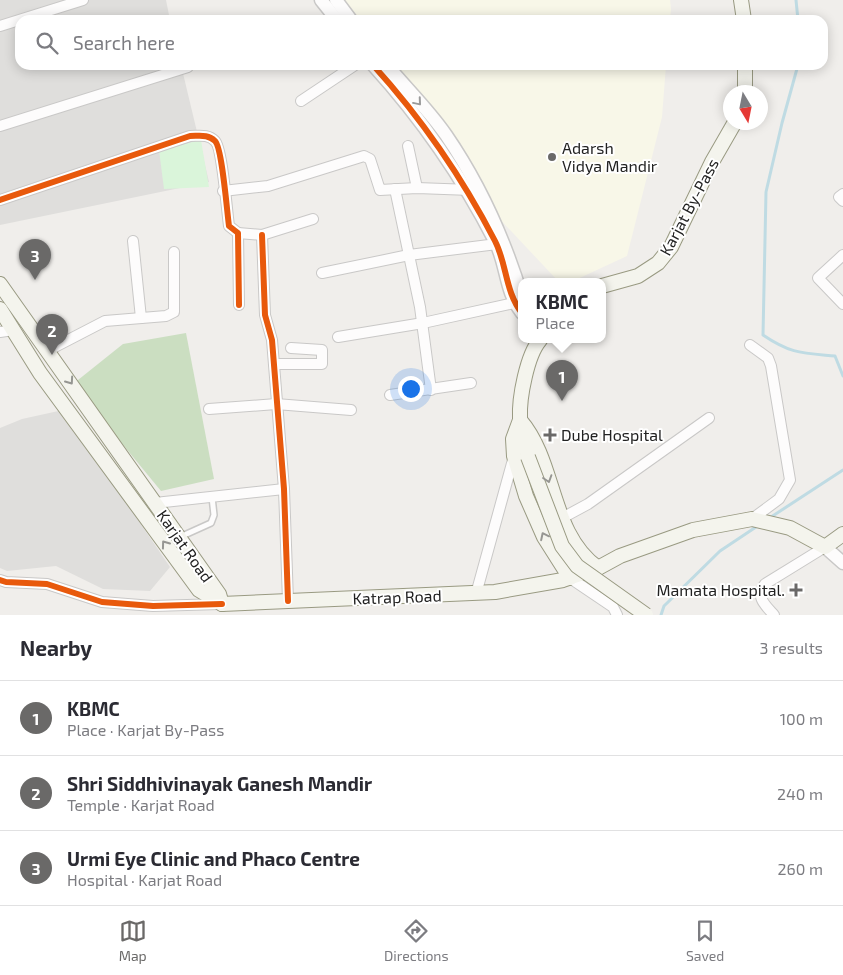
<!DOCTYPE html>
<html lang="en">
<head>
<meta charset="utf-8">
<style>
	:root { --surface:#fff; --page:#f2f2f3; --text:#2b2b33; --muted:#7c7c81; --line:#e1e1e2; --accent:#6a6968 }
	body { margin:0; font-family:"Exo 2",sans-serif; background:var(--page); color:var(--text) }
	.compass { position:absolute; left:723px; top:85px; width:45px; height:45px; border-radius:50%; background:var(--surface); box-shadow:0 2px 12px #0003; rotate:170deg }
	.you { position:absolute; left:410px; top:388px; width:18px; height:18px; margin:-12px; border:4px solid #fff; border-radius:50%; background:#1a73e8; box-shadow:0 0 0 8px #1a73e833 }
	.badge { display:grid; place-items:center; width:32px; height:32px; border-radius:50%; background:var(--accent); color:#fff; font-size:16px; font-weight:700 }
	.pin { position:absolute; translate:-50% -41px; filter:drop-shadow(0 1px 2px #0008) }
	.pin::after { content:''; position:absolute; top:26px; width:18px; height:15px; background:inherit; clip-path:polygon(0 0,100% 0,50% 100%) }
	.popup { position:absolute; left:518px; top:278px; width:88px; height:65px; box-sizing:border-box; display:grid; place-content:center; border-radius:10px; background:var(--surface); filter:drop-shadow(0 1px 4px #0005); font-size:16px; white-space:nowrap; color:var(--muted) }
	.popup b { font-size:19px; color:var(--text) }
	.popup::after { content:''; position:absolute; left:50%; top:100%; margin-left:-10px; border:10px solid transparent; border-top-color:var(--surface) }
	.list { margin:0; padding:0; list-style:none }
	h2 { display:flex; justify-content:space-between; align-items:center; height:65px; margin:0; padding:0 20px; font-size:21px }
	h2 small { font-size:16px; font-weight:400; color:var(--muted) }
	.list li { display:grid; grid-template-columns:32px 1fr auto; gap:15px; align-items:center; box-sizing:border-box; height:75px; padding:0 20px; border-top:1px solid var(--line) }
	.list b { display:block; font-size:19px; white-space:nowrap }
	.list p { margin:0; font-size:16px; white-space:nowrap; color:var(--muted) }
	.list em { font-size:16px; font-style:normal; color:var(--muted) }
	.icon { flex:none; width:28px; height:28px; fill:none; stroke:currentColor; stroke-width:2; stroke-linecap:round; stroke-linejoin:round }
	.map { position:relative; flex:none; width:843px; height:615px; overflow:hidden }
	.search { position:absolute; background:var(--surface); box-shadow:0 2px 12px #0003; left:15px; right:15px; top:15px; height:55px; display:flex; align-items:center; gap:12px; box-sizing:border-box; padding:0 18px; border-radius:15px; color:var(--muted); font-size:19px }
	.sheet { height:290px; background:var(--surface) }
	nav { display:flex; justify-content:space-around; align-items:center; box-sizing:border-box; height:70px; border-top:1px solid var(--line); background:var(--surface); font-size:14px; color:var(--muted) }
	nav a { display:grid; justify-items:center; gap:2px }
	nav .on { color:var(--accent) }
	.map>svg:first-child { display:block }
	.residential { fill:#dfdedc }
	.education { fill:#f8f7e8 }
	.forest { fill:#cbdec1 }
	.park { fill:#daf5da }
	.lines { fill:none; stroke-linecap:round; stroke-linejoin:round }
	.stream { stroke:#bfdbe3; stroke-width:3 }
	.service-casing { stroke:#c9c8c7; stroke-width:8 }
	.minor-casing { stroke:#c9c8c7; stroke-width:12 }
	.tertiary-casing { stroke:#c9c8c7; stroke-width:15 }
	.secondary-casing { stroke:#999a82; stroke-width:16 }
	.service { stroke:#fdfcfc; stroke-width:5 }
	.minor { stroke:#fdfcfc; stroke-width:10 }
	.tertiary { stroke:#fdfcfc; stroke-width:12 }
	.secondary { stroke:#f4f4ed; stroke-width:14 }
	.secondary-bridge-casing { stroke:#999a82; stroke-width:16; stroke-linecap:butt }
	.secondary-bridge { stroke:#f4f4ed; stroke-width:14 }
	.cycleway-casing { stroke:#fff; stroke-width:9 }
	.cycleway { stroke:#e8590c; stroke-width:6 }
	.oneway { stroke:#9a9a9a }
	.oneway2 { stroke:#969692 }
	.poi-dot { fill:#6a6968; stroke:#fff; stroke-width:2 }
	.labels { text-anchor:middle; stroke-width:4; stroke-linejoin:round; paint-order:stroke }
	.poi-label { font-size:16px; fill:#222; stroke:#fff; text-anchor:start }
	.street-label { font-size:16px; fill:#222; stroke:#fff }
</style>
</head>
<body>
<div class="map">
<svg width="843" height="615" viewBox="0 0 843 615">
	<rect width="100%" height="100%" fill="#f0eeeb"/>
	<g class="residential">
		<path d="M0 0H166L170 20H20V65H181L209 182 0 225Z"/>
		<path d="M63 410 170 567 150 591 103 589 56 566 7 571 0 568V428L22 419Z"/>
	</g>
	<g class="education">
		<path d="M343 0H670L671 9 670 20H358Z"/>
		<path d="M390 65H666L662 117 627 256 571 282H559L479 197Z"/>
	</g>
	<path class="forest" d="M186 333 214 479 161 491 73 384 123 344Z"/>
	<path class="park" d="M201 140 209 187 164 189 159 150Z"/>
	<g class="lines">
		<g class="stream">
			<path d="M796 0 798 20"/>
			<path d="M798 65 782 123 766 192 763 335C791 354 802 353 835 356L843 376"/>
			<path d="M768 519 843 470"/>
			<path d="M661 615 664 606 720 551 759 525"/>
		</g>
		<g class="service-casing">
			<path id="service" d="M180 537 211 523 214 515 212 497"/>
		</g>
		<g class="minor-casing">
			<g id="minor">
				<path d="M0 26 83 0"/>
				<path d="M301 101 355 65"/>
				<path d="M0 126 188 67"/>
				<path d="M408 146 417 188"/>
				<path d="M395 189 420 307 431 390"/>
				<path d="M223 191 268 186 364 156 370 159 380 190 417 188 471 190"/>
				<path d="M843 194 839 197 843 201"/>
				<path d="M0 200 190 136C200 136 208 134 215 141 222 147 227 212 229 226L238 233 239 305"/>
				<path d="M238 233 262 235 313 219"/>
				<path d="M262 235 265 315 272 340 284 489 288 601"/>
				<path d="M133 241 141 318"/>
				<path d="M843 255 818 278 843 304"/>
				<path d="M322 273 409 255 497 244"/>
				<path d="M0 332 13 330"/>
				<path d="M338 337 423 323 514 303"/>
				<path d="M750 345 768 358 771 366 790 480 779 499 752 519"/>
				<path d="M49 350 105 321 166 316 174 312V252"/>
				<path d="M274 364H322V350L291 348"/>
				<path d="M390 395 471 383"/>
				<path d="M209 409 276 404 351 410"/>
				<path d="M155 503 284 489"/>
				<path d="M562 518 588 504 709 418"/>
				<path d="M570 578 613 607 617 615"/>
				<path d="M0 580 6 582 47 584 102 602 153 606 221 604"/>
				<path d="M476 594 514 456"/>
				<path d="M774 615C765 605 755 597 765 584L825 547"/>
			</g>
		</g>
		<g class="tertiary-casing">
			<g id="tertiary">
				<path d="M321 0 337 20"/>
				<path d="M336 0 351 20"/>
				<path d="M373 65C422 119 462 177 495 241 507 264 505 292 522 313"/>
				<path d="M387 65C406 88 429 110 446 135 481 186 504 238 522 297"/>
				<path d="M825 547 843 563"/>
			</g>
		</g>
		<g class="secondary-casing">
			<g id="secondary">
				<path d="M741 0 744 20"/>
				<path d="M745 92V65"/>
				<path d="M0 284 219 594 222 604"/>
				<path d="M602 286 638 276 658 263 671 247 712 162 735 122"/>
				<path d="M0 309 40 373 199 590 222 604 495 592 563 580 598 568 620 556 693 530 752 519 790 528 825 547 843 534"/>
				<path d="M520 420 513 439 514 456 526 496 544 537 570 578"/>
				<path d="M520 420C557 463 549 533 598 568"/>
				<path d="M528 457C525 444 521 431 520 418 519 398 527 355 540 340"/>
			</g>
		</g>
		<use href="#service" class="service"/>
		<use href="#minor" class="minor"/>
		<use href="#tertiary" class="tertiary"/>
		<use href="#secondary" class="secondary"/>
		<g class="secondary-bridge-casing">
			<path id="secondary-bridge" d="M528 457 562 546 577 566 646 615"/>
		</g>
		<use href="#secondary-bridge" class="secondary-bridge"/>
		<g class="cycleway-casing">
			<g id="cycleway">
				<path d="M373 65C422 119 462 177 495 241 507 264 505 292 522 313"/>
				<path d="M0 200 190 136C200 136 208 134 215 141 222 147 227 212 229 226L238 233 239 305"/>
				<path d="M262 235 265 315 272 340 284 489 288 601"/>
				<path d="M0 580 6 582 47 584 102 602 153 606 222 604"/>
			</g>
		</g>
		<use href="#cycleway" class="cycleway"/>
	</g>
	<defs><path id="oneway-chevron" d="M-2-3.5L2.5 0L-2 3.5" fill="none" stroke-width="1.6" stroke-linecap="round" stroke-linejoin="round" transform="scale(1.25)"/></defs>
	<use class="oneway" href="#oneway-chevron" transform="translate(418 102) rotate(50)"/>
	<g class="oneway2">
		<use href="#oneway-chevron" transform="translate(70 381) rotate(55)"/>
		<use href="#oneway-chevron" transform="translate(548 479) rotate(72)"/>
		<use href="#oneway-chevron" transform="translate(544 536) rotate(-116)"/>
		<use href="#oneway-chevron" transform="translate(165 544) rotate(-126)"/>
	</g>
	<g class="poi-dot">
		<circle cx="552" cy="157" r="5"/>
		<path d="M547.5 427.5h5v5h5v5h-5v5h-5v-5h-5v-5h5z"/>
		<path d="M793.5 582.5h5v5h5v5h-5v5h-5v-5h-5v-5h5z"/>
	</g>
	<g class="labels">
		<g class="poi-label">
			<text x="562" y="154">Adarsh<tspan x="562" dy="18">Vidya Mandir</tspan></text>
			<text x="561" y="441">Dube Hospital</text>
			<text x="785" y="596" text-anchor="end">Mamata Hospital.</text>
		</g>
		<g class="street-label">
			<text transform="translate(689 207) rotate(-62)" y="6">Karjat By-Pass</text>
			<text transform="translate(185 546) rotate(55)" y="6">Karjat Road</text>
			<text transform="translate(397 597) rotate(-2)" y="6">Katrap Road</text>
		</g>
	</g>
</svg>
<svg class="compass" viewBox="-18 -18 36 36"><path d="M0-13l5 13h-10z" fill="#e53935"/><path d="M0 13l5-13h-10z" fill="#7c7c81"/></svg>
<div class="you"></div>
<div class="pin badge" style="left:562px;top:401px">1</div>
<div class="popup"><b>KBMC</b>Place</div>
<div class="pin badge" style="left:52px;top:355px">2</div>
<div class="pin badge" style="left:35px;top:280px">3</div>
<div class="search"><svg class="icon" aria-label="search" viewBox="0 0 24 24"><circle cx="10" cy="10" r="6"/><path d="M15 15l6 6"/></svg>Search here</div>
</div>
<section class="sheet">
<h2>Nearby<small>3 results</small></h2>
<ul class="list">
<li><span class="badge">1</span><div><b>KBMC</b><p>Place · Karjat By-Pass</p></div><em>100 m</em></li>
<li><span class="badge">2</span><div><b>Shri Siddhivinayak Ganesh Mandir</b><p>Temple · Karjat Road</p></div><em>240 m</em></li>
<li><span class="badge">3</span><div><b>Urmi Eye Clinic and Phaco Centre</b><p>Hospital · Karjat Road</p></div><em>260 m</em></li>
</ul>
</section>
<nav>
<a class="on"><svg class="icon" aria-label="map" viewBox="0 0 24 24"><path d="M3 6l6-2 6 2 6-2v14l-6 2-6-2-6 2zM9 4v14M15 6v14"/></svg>Map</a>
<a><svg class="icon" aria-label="directions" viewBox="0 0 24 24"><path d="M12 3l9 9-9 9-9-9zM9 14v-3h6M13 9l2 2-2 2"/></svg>Directions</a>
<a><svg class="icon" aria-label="saved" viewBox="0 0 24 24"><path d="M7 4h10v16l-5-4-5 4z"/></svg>Saved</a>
</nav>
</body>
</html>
